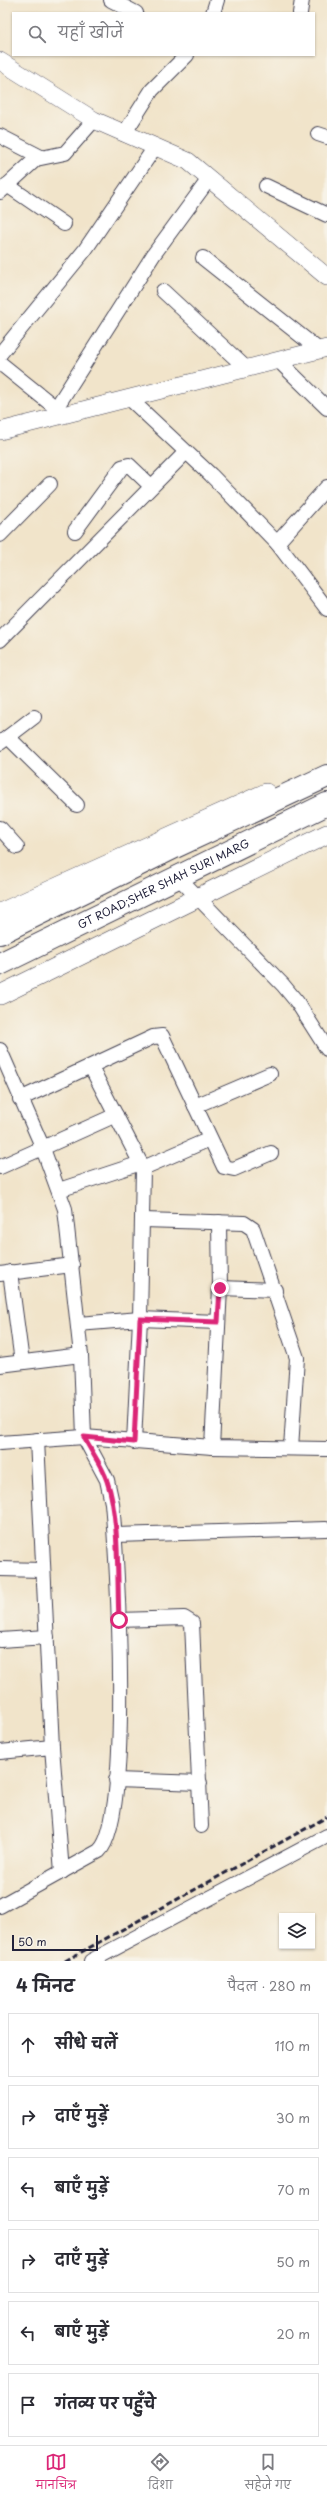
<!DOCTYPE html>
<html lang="hi">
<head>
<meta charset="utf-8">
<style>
	:root { --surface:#fff; --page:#f7f7f7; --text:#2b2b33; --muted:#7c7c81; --line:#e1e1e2; --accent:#db2777 }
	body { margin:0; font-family:"Playpen Sans","Playpen Sans Deva",sans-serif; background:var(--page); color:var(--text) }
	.controls { position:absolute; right:12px; bottom:12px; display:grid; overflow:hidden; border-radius:0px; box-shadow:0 1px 3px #0004 }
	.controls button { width:36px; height:36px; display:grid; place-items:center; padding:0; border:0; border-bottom:1px solid var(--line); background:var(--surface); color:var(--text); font:20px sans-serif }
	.scale { position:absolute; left:12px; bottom:10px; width:86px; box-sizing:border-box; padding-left:4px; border:2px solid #22223b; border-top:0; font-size:11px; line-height:14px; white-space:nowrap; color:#22223b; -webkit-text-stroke:3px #f7f3e8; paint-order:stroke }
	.stop { position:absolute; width:12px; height:12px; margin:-9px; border:3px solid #db2777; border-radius:50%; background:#fff }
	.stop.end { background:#db2777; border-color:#fff; box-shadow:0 1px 4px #0008 }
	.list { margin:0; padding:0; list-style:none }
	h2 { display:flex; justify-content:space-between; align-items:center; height:52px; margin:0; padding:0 16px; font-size:17px }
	h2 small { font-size:13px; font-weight:400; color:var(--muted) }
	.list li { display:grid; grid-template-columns:26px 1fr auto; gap:12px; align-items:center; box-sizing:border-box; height:64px; margin:0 8px 8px; padding:0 8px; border:1px solid var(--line); border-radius:0px }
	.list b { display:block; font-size:15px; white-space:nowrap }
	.list em { font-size:13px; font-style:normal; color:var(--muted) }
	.icon { flex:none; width:22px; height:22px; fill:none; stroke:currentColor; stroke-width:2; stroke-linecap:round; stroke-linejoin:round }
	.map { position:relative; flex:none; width:327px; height:1961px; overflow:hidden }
	.search { position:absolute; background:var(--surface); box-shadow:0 1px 3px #0004; left:12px; right:12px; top:12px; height:44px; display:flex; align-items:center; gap:10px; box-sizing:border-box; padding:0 14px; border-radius:0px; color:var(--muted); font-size:15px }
	.sheet { height:484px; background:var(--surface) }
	nav { display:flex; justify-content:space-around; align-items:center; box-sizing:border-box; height:56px; border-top:1px solid var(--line); background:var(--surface); font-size:11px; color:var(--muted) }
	nav a { display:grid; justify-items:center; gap:2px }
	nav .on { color:var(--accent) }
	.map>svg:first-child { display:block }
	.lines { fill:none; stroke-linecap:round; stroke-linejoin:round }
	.minor-casing { stroke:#413f50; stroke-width:16 }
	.tertiary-casing { stroke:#413f50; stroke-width:18 }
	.secondary-casing { stroke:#413f50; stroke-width:20 }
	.primary-casing { stroke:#413f50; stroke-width:24 }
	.minor { stroke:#fff; stroke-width:14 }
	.tertiary { stroke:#fff; stroke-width:17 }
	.secondary { stroke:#fff; stroke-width:19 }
	.primary { stroke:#fff; stroke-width:22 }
	.rail { stroke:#22223b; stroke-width:3; stroke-dasharray:6 3; stroke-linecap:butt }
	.route { stroke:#db2777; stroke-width:5 }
	.labels { text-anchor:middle; stroke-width:3; stroke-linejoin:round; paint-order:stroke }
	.street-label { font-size:11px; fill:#22223b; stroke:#f7f3e8 }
</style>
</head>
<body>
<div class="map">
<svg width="327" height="1961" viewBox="0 0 327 1961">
	<rect width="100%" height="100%" fill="#f7f3e8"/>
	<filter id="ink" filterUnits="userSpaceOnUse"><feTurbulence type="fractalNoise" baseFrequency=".025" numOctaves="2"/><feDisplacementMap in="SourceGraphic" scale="8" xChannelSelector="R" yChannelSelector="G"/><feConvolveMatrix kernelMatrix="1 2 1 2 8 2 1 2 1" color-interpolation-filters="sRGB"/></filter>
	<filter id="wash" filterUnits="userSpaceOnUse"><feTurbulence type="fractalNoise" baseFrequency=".012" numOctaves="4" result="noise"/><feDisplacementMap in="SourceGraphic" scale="16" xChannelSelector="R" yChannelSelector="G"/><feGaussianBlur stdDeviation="0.9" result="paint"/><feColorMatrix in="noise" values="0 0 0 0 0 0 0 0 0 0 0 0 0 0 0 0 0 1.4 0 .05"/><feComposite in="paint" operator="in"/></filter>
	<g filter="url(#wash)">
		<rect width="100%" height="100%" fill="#f1e4ca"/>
	</g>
	<g filter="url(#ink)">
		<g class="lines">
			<g class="minor-casing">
				<g id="minor">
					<path d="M111 0 136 13"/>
					<path d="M213 13 217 0"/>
					<path d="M300 13 302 0"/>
					<path d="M124 134 152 90 187 55"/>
					<path d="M318 134 327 137"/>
					<path d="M0 136 41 157"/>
					<path d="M7 185 64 224"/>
					<path d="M266 186 327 215"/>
					<path d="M0 192 36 159 65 153 94 120"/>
					<path d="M203 258 319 350"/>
					<path d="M163 291 247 369"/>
					<path d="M0 354 85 250 155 147"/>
					<path d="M278 360 327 408"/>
					<path d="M0 363 56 408"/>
					<path d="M130 399 211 475 277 543 327 609"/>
					<path d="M49 419 154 254 209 179"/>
					<path d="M75 531 122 467 129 465 151 486"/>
					<path d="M0 535 50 484"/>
					<path d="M277 543 327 487"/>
					<path d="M0 640 186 452"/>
					<path d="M8 737 77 805"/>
					<path d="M0 743 34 717"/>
					<path d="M0 828 17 847"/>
					<path d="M179 878 283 985 297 1002 327 1049"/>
					<path d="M0 1050 42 1146 65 1209 81 1355 84 1437 107 1480 112 1503C117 1556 133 1820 99 1851L0 1906"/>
					<path d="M91 1067 143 1168 210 1139"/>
					<path d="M20 1099 153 1037 162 1036 224 1167 234 1169 271 1153"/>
					<path d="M195 1106 270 1074"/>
					<path d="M0 1167 116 1115"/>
					<path d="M59 1190 141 1163"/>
					<path d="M143 1220 244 1223 253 1229 297 1358 291 1448"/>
					<path d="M10 1272 22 1362"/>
					<path d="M0 1274 72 1265"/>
					<path d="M220 1288 275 1290"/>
					<path d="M78 1324 140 1319 218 1322"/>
					<path d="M0 1365 81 1355"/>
					<path d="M37 1440 52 1747"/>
					<path d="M134 1442 140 1319 143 1168"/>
					<path d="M0 1443 84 1437 212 1447 327 1449"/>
					<path d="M212 1447 220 1288 219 1222"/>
					<path d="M115 1535 326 1529"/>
					<path d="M0 1569 42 1570"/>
					<path d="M119 1620 184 1618 192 1623 201 1826"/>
					<path d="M0 1640 47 1637"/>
					<path d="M0 1752 52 1747 62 1872"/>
					<path d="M116 1780 200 1783"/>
					<path d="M91 1961 327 1836"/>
				</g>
			</g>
			<g class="tertiary-casing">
				<g id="tertiary">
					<path d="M0 61 94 120 188 161 327 277"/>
					<path d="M0 431 327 348"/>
				</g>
			</g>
			<g class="secondary-casing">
				<g id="secondary">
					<path d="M0 913 266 793"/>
					<path d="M0 995 327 834"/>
				</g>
			</g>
			<g class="primary-casing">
				<g id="primary">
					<path d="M0 933 175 847 327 776"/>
					<path id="s1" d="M0 964 327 804"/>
				</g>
			</g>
			<use href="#minor" class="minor"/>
			<use href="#tertiary" class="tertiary"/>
			<use href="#secondary" class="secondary"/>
			<use href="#primary" class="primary"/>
			<path class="rail" d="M65 1961 327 1817"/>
		</g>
	</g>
	<g class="lines" filter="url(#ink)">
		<path class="route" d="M119 1620C117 1580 120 1518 107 1481 102 1465 91 1452 84 1437L134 1442 140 1319 218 1322 220 1288"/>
	</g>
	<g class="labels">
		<g class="street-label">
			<text dy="4" stroke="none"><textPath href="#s1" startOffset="182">GT ROAD;SHER SHAH SURI MARG</textPath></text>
		</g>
	</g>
</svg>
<div class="controls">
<button><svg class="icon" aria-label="layers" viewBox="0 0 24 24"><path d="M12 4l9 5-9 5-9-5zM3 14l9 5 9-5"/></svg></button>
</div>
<div class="scale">50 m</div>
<div class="stop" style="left:119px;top:1620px"></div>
<div class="stop end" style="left:220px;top:1288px"></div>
<div class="search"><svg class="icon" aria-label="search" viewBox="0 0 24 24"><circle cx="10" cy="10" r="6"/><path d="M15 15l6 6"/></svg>यहाँ खोजें</div>
</div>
<section class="sheet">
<h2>4 मिनट<small>पैदल · 280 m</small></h2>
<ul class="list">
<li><svg class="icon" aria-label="ahead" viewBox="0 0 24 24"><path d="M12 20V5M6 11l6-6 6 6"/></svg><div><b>सीधे चलें</b></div><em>110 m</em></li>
<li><svg class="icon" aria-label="right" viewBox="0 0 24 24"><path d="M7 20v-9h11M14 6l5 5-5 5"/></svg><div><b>दाएँ मुड़ें</b></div><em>30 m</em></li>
<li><svg class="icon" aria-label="left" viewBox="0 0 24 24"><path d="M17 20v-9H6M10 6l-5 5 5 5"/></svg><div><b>बाएँ मुड़ें</b></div><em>70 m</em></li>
<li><svg class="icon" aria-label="right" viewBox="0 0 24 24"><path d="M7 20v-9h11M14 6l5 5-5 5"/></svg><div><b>दाएँ मुड़ें</b></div><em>50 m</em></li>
<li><svg class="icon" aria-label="left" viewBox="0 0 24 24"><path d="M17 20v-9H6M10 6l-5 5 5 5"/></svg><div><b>बाएँ मुड़ें</b></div><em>20 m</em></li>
<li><svg class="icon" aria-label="arrive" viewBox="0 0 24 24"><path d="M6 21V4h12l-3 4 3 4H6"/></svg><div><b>गंतव्य पर पहुँचे</b></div></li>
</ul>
</section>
<nav>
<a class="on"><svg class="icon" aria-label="map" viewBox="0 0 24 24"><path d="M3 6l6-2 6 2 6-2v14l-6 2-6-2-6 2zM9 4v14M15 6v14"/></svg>मानचित्र</a>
<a><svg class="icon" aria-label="directions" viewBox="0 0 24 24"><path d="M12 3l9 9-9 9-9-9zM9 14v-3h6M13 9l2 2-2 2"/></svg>दिशा</a>
<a><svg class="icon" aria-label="saved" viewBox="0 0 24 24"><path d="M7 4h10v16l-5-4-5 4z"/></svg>सहेजे गए</a>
</nav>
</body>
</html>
